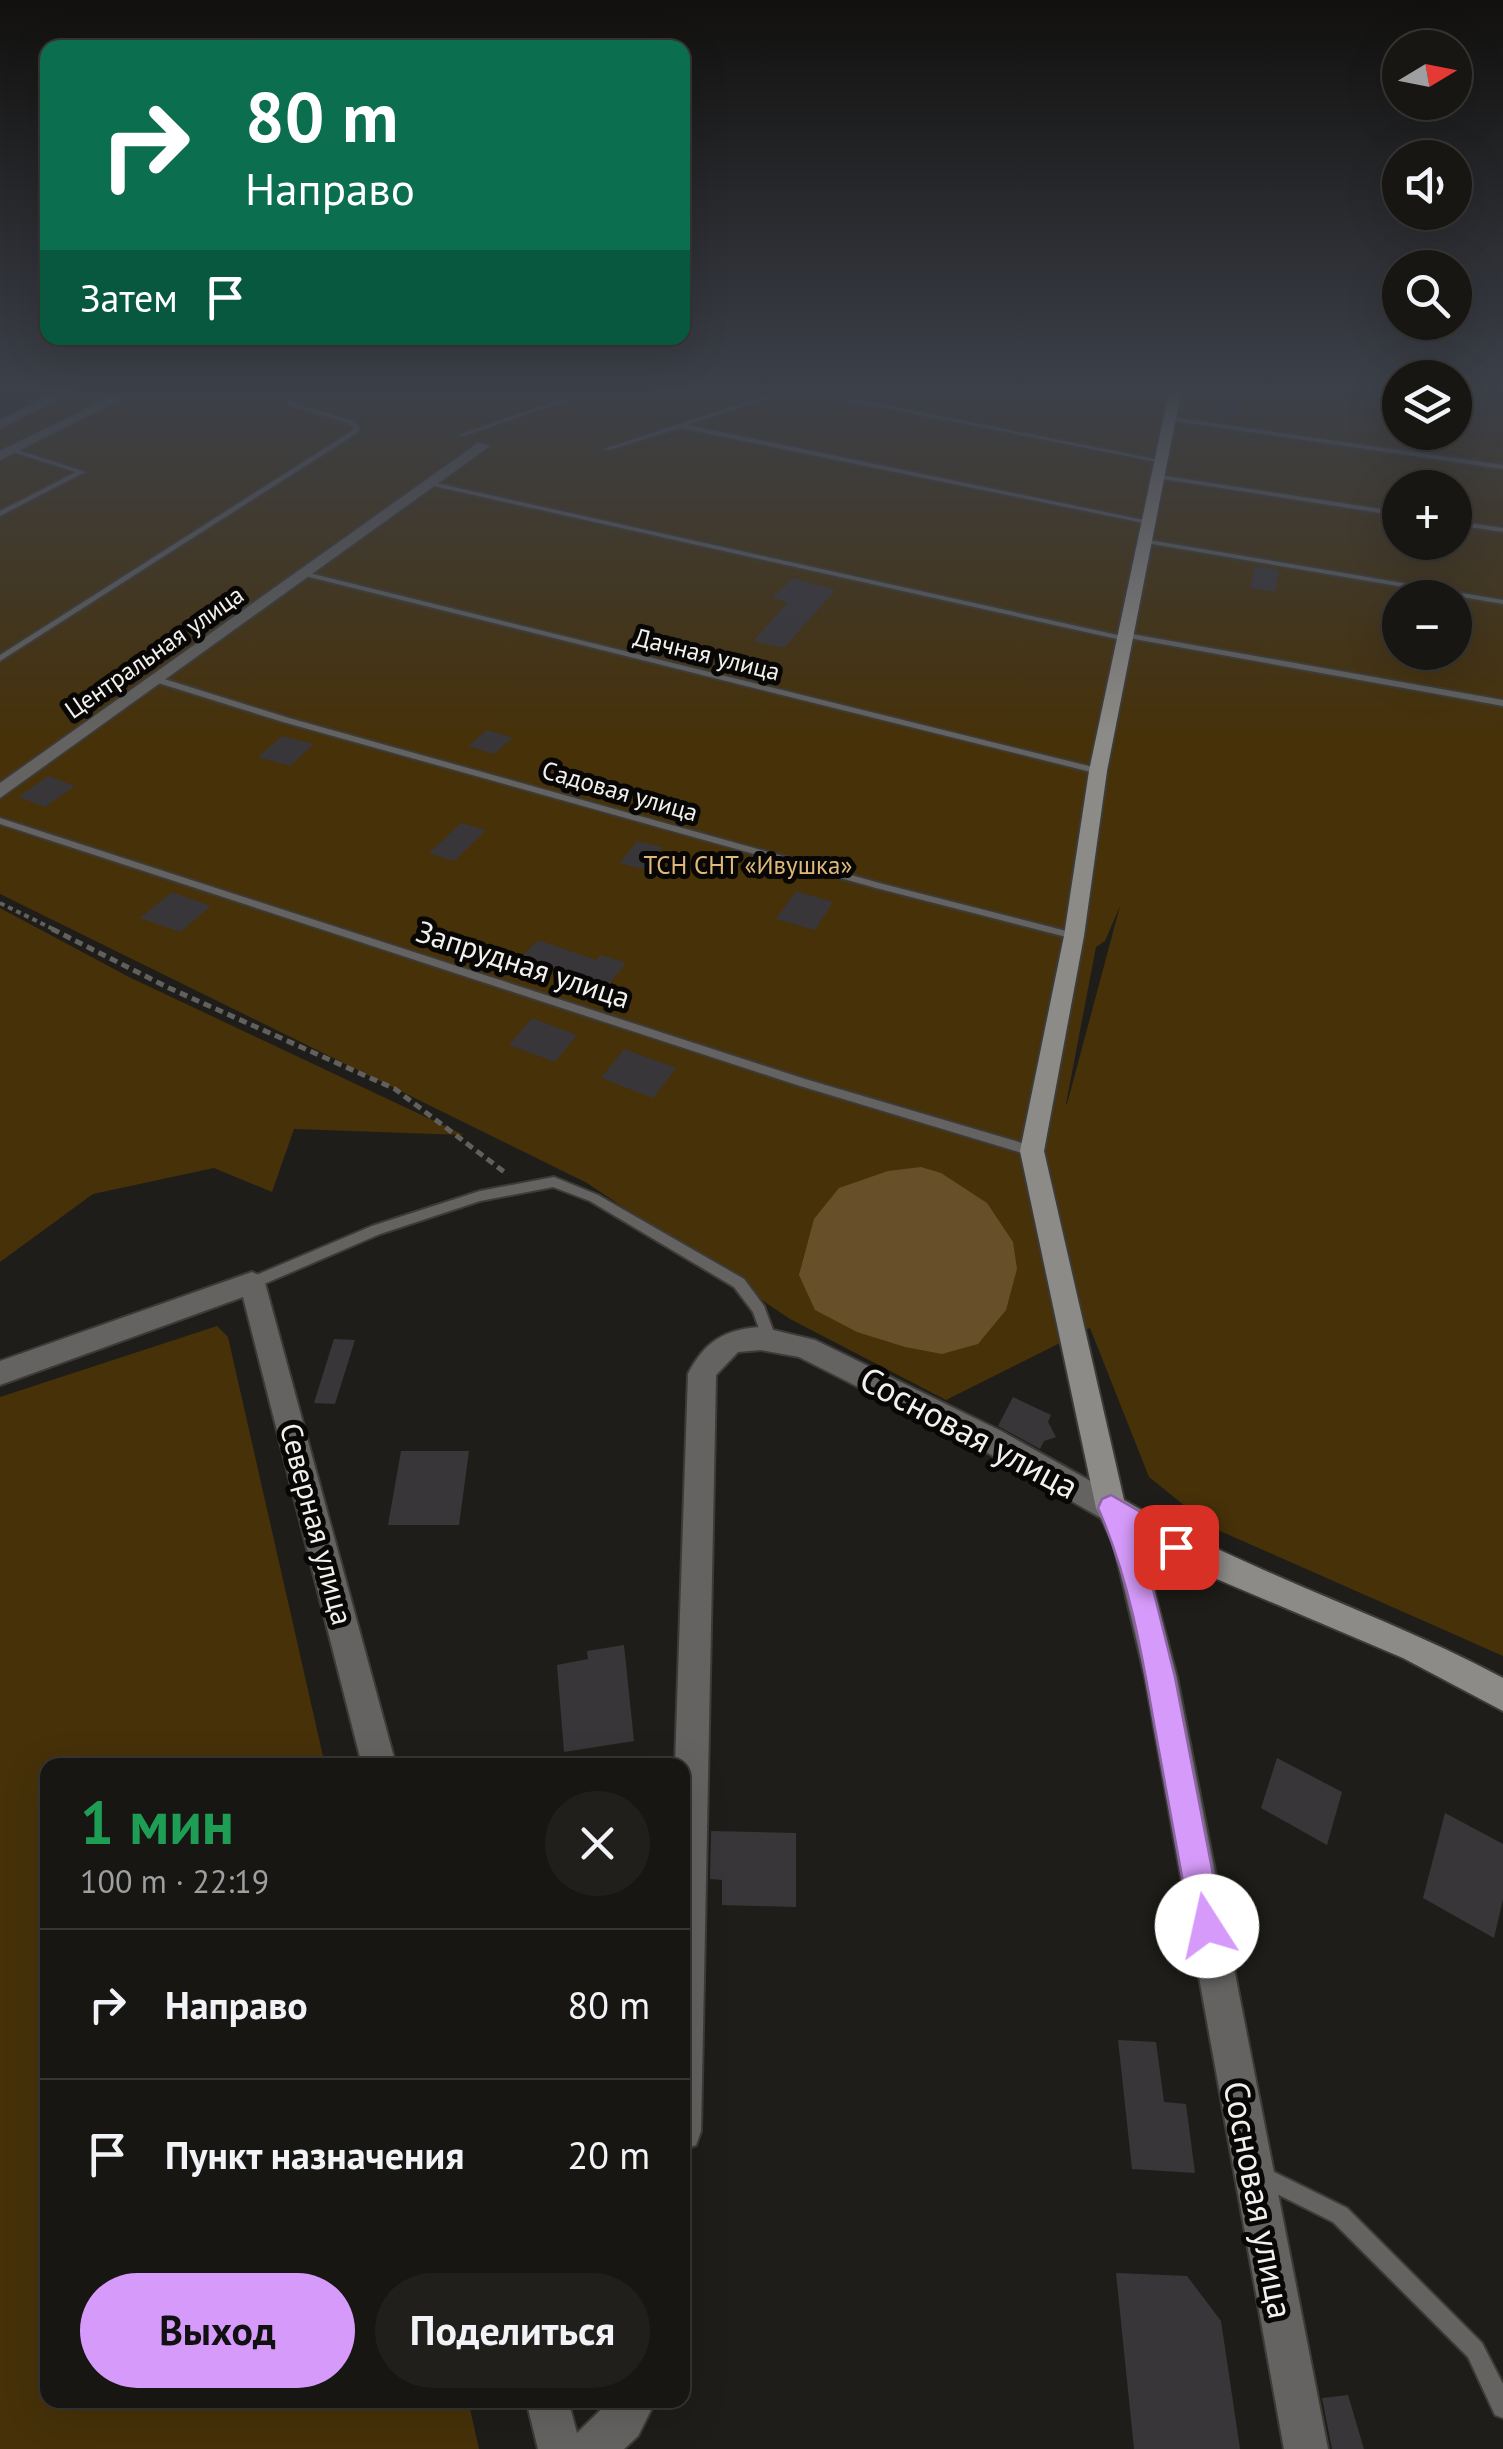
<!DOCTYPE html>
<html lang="ru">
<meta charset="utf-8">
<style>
:root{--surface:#171613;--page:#201f1c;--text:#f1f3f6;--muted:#9e9fa0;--line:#363533;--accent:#d69bfa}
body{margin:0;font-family:"PT Sans",sans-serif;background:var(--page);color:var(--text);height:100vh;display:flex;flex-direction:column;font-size:38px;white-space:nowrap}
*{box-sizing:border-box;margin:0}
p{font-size:32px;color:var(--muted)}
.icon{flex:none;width:55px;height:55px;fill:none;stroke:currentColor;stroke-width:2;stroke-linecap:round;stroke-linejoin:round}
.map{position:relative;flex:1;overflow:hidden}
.details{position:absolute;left:40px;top:1758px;width:650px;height:650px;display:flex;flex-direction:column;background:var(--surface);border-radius:20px;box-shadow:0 10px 40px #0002,0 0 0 2px var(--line)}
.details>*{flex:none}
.hud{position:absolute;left:40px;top:40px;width:650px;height:305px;border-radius:20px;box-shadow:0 10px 40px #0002,0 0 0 2px var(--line);background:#0b6e4f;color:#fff;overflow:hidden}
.needle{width:65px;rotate:80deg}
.fabs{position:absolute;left:1382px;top:30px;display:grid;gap:20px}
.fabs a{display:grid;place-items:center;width:90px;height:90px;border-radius:50%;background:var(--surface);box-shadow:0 10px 40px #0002,0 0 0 2px var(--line);font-size:50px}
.pin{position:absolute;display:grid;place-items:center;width:85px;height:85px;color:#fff;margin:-42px;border-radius:20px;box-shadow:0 5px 15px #0006}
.me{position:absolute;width:110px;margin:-55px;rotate:350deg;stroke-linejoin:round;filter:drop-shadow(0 0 8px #0008)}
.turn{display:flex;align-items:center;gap:35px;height:210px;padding:0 40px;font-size:45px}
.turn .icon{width:130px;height:130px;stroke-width:2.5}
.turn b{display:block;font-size:70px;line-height:85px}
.then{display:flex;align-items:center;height:95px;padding:0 40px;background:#0003;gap:20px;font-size:38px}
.round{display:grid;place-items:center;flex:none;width:105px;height:105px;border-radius:52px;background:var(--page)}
.overview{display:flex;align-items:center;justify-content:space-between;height:170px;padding:0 40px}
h1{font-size:60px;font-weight:800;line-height:75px;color:#1e9e55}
.cta{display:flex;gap:20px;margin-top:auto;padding:20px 40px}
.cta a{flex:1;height:115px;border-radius:60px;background:var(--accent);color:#111;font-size:40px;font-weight:800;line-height:115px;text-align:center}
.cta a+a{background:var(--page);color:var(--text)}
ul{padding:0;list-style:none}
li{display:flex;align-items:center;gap:30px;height:150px;padding:0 40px;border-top:2px solid var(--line)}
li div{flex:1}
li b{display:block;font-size:38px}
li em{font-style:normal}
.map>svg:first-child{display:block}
.green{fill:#463109;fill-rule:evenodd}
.water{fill:#675029}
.building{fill:#39363a}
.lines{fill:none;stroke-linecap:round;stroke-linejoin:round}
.lane-casing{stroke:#3d3b37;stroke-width:4}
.street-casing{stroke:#3d3b37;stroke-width:4}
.secondary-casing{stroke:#3d3b37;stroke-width:4}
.path-far1{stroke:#62605c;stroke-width:4;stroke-dasharray:5 4;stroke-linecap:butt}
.path{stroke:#62605c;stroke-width:5;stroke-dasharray:8 5;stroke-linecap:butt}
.lane{fill:#646361;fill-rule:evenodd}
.street{fill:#646361;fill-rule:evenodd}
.secondary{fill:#8d8b87;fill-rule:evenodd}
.route{fill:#d69bfa;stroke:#8b65a2;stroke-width:2.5}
.labels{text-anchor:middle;stroke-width:10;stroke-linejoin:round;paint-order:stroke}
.far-street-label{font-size:25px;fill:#f2f0ed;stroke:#080706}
.far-park-label{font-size:25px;fill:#e0b979;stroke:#080706}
.street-label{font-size:30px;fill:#f2f0ed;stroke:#080706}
.near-street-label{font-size:35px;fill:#f2f0ed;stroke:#080706}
</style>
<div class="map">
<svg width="1503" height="2449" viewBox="0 0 1503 2449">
<rect width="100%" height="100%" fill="#1f1d19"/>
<!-- green -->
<g class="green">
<path d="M77,392H1400V432H1455V392H1503V1656L1211,1527L1149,1477L1090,1328L946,1400L790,1319L587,1183L0,894V429ZM1400,488H1455V542H1400ZM1400,598H1455V652H1400ZM1120,906L1067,1104H1066L1096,947L1105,941Z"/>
<polygon points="0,908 129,977 464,1135 294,1129 272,1192 214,1168 93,1194 0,1262"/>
<polygon points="217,1326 228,1337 325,1765 48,1765 48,2400 468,2400 479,2449 0,2449 0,1397"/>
</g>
<!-- water -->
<polygon class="water" points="921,1167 941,1173 987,1203 1013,1242 1017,1269 1006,1310 978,1344 942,1354 905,1347 857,1332 815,1310 799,1275 814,1219 839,1188 888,1171"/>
<!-- building -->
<g class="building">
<polygon points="1214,392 1242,392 1237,416 1211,413"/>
<polygon points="1255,566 1279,570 1275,592 1250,588"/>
<polygon points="793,578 835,590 784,648 753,641 788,602 772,598"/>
<polygon points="487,730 513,738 494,754 468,746"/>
<polygon points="282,736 314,744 290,766 258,757"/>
<polygon points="48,776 75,786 45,807 18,797"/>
<polygon points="461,823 486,830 454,861 429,853"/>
<polygon points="637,841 663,847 646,870 620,863"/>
<polygon points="796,891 833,902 815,930 776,919"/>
<polygon points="172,892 211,906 180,932 140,918"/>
<polygon points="538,940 596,960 601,955 626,963 606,988 519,960"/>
<polygon points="532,1018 577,1035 555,1062 509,1045"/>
<polygon points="624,1049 676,1068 653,1098 601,1078"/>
<polygon points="334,1339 355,1340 335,1404 314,1403"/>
<polygon points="1013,1397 1051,1415 1048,1422 1056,1437 1044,1441 1040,1449 998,1426"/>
<polygon points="401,1451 469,1451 459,1525 388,1525"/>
<polygon points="624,1645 634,1741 564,1752 557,1665 588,1659 587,1651"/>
<polygon points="1277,1758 1342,1792 1327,1845 1261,1808"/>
<polygon points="1445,1813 1503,1844 1503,1899 1494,1938 1423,1898"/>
<polygon points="711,1831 796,1833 796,1907 722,1905 722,1880 710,1879"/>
<polygon points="1118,2040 1156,2042 1164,2102 1186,2104 1195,2173 1132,2169"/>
<polygon points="1116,2273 1187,2276 1221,2321 1240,2449 1134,2449"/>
<polygon points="1348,2395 1364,2449 1332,2449 1322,2398"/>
</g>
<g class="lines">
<!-- lane casing -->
<g class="lane-casing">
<g id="lane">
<polygon points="300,392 308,392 295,398 293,403 352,421 360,428 357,433 0,661 0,655 352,431 354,428 348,423 287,405 290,396"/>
<polygon points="329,392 341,392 322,397 319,395"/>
<polygon points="582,392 591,392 464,436 459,435"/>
<polygon points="777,392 786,392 687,425 1153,522 1149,524 680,428 609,450 604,449"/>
<polygon points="805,392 817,392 1165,461 1162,463"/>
<polygon points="1149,392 1162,392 1177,396 1174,398"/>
<polygon points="1170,417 1503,465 1503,469 1168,420"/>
<polygon points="10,449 14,449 85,472 0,516 0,511 76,472 10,451"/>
<polygon points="1159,475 1400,512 1400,516 1157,478 1156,477"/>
<polygon points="431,482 1122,636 1126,633 1503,700 1503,706 1129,638 1126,641 429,485 429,483"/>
<polygon points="1455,521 1503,528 1503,532 1455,525"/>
<polygon points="1143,539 1503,600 1503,604 1146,543 1142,541"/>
<polygon points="305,572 1101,769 1103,771 1095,773 305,576"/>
<polygon points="158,677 289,718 883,884 1078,934 1079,936 1074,939 876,888 283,722 155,682 154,680"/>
<polygon points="0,818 805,1079 1032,1146 1038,1151 1032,1156 797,1085 0,824"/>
<polygon points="554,1177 598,1195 744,1279 764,1306 776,1338 774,1342 769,1344 764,1342 753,1312 734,1287 590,1201 553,1187 480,1201 380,1234 257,1287 247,1287 246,1283 247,1279 372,1226 480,1191"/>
<polygon points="1264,2167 1347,2208 1482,2343 1503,2384 1503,2418 1495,2415 1468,2357 1333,2222 1257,2184 1254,2177 1257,2170"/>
</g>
</g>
<!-- street casing -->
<g class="street-casing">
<g id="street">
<polygon points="57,392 73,392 0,429 0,420"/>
<polygon points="120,392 136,392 0,460 0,451"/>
<polygon points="478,443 490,446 0,798 0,783"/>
<polygon points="252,1272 261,1276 265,1283 396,1765 362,1765 243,1297 0,1385 0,1361"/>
<path d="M761,1327L815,1340L1001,1431L1121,1498L1138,1530L1177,1677L1328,2449H1284L1145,1677L1113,1542L1101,1518L981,1449L799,1357L761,1350L738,1352L716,1375L701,2131L696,2145L682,2150V1765H675L688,1374C704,1342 725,1329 761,1327Z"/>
<polygon points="526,2400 568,2400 577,2433 611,2400 656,2400 638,2436 624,2449 538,2449"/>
</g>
</g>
<!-- secondary casing -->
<g class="secondary-casing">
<path id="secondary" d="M1169,392H1181L1107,771L1084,936L1044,1151L1124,1500C1244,1571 1379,1612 1503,1678V1711L1403,1658L1165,1557L1101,1518L1096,1508L1020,1151L1064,936L1089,771Z"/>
</g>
<!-- path-far1 -->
<polyline class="path-far1" points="0,903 57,931"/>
<!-- path -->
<polyline class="path" points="52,929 169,988 395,1089 507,1174"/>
<!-- lane -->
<use href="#lane" class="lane"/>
<!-- street -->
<use href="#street" class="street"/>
<!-- secondary -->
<use href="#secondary" class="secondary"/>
</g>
<!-- sky -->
<linearGradient id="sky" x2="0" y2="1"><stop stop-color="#11100e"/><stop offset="0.53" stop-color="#3c4049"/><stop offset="1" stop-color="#3c4049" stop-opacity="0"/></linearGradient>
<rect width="1503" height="735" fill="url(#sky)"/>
<!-- route -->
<path class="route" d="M1111,1495L1186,1538L1190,1547L1186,1556L1176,1560L1141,1541L1175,1677L1223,1926L1218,1937L1207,1942L1195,1937L1191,1926C1179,1860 1167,1795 1155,1729C1142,1654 1129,1578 1098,1508L1102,1499Z"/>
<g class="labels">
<!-- far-street labels -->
<g class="far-street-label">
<text transform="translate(154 652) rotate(-35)" y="9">Центральная улица</text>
<text transform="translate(707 654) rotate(14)" y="9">Дачная улица</text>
<text transform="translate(620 791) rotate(16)" y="9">Садовая улица</text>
</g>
<!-- far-park labels -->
<g class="far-park-label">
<text x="748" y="874">ТСН СНТ «Ивушка»</text>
</g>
<!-- street labels -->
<g class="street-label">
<text transform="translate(523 965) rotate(18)" y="10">Запрудная улица</text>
<text transform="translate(316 1524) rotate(75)" y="10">Северная улица</text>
</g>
<!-- near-street labels -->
<g class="near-street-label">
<text transform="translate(969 1433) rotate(28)" y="12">Сосновая улица</text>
<text transform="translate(1258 2200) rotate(79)" y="12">Сосновая улица</text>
</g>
</g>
</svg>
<div class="fabs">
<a><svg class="needle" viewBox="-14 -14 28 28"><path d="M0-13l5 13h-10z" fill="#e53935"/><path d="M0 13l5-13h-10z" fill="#9e9fa0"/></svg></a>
<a><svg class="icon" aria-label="sound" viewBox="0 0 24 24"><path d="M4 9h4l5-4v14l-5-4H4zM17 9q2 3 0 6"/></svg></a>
<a><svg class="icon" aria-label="search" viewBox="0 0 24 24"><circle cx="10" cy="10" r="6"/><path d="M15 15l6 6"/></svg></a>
<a><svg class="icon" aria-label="layers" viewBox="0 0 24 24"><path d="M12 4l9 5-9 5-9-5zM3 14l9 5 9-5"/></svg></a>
<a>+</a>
<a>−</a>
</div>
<div class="pin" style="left:1176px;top:1547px;background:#d93025"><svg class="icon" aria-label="arrive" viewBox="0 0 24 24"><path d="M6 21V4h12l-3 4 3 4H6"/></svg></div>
<svg class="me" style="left:1207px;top:1926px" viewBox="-20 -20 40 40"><circle r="19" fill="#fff"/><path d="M0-13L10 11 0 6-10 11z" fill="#d69bfa"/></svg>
<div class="hud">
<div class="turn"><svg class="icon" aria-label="right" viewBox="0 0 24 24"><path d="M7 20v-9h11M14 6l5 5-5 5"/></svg><div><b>80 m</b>Направо</div></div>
<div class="then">Затем<svg class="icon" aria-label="arrive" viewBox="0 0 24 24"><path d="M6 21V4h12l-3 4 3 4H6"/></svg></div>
</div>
<section class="details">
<div class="overview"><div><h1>1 мин</h1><p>100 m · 22:19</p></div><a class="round"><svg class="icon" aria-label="close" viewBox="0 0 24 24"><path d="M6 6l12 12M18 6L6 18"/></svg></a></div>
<ul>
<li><svg class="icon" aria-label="right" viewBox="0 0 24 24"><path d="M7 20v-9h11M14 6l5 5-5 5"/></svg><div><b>Направо</b></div><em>80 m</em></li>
<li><svg class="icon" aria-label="arrive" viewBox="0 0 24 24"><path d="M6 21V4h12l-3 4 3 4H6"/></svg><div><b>Пункт назначения</b></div><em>20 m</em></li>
</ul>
<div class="cta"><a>Выход</a><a>Поделиться</a></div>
</section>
</div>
